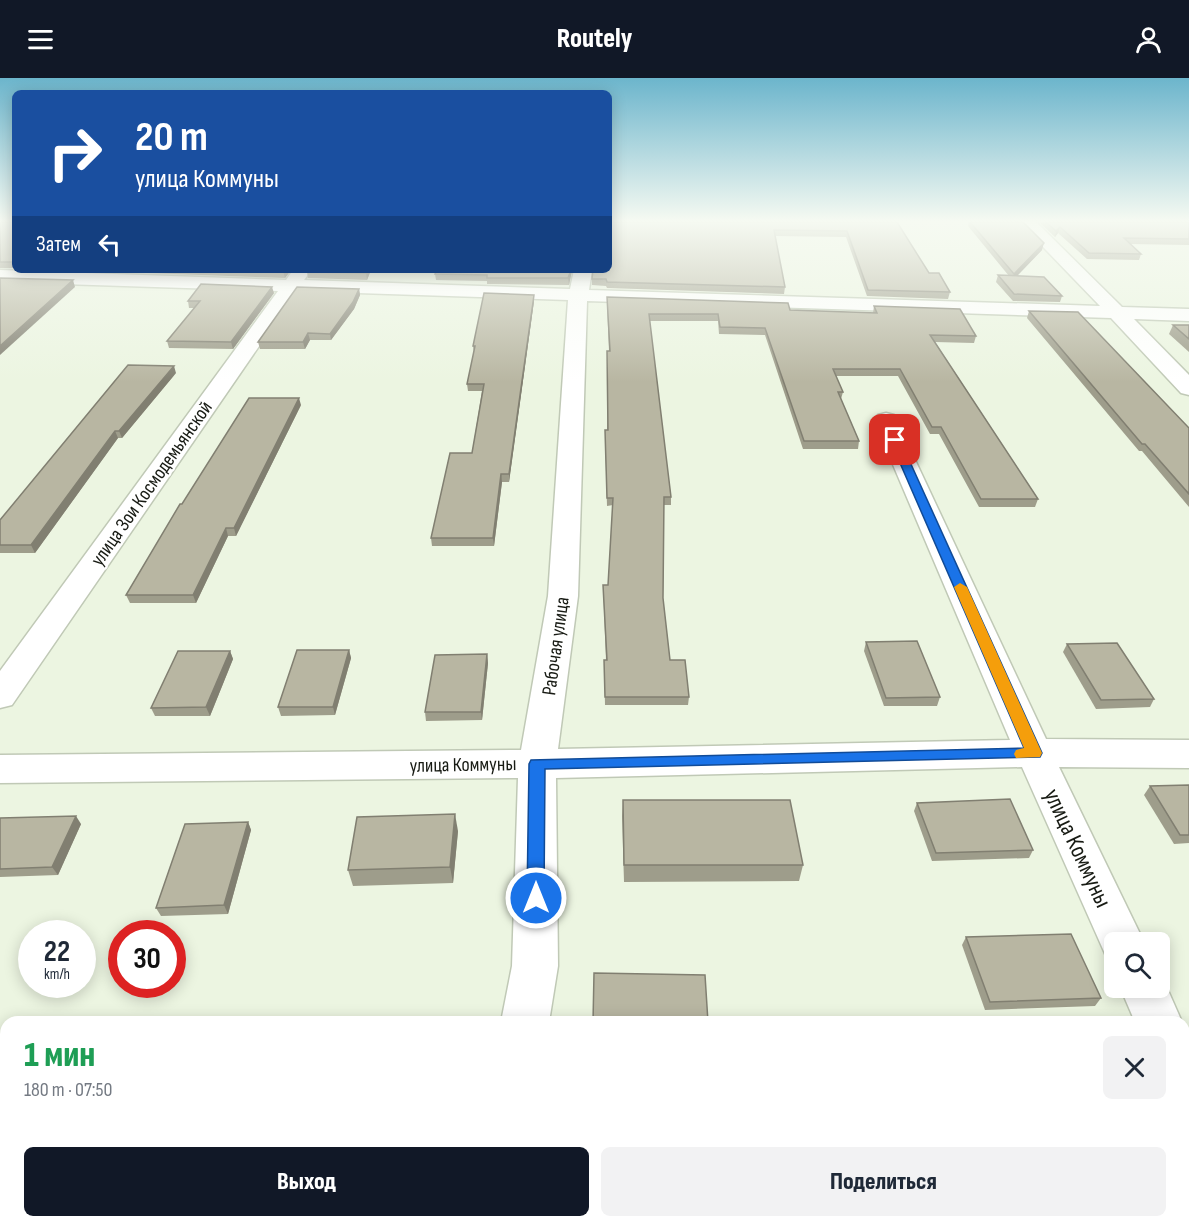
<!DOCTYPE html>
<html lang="ru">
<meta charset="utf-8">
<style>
:root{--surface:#fff;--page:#f2f2f3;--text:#1f2937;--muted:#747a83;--accent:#111827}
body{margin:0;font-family:"Sofia Sans Condensed",sans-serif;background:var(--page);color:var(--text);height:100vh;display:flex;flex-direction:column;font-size:22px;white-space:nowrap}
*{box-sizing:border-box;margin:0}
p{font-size:20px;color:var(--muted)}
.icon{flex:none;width:33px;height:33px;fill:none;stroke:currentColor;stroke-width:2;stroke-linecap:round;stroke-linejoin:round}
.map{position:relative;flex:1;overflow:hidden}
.side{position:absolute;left:0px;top:938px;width:1190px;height:212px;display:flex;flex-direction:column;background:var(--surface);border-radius:18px 18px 0 0;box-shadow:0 3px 15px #0003}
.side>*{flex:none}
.banner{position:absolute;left:12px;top:12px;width:600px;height:183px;border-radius:9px;box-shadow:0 3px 15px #0003;background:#1a4fa0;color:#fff;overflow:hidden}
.tools{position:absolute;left:1104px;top:854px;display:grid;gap:12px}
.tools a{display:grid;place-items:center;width:66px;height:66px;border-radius:9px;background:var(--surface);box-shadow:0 3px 15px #0003;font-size:30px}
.speed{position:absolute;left:18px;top:842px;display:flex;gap:12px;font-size:30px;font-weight:700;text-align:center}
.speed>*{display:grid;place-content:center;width:78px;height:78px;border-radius:50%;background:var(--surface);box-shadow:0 3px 15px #0003;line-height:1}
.speed small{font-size:15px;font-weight:400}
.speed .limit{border:9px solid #d22;background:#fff;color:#111}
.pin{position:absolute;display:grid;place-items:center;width:51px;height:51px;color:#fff;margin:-26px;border-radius:12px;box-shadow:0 3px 9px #0006}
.me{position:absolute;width:66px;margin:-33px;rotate:0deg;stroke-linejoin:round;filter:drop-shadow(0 0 4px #0008)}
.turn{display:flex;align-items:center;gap:21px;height:126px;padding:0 24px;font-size:27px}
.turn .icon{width:78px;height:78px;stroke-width:2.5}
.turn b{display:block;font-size:42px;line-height:51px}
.then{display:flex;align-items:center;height:57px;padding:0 24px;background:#0003;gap:12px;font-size:22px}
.round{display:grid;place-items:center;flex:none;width:63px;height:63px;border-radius:9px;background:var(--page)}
.overview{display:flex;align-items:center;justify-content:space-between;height:102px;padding:0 24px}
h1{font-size:36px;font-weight:800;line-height:45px;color:#1e9e55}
.primary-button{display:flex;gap:12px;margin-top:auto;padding:12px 24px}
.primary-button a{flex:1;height:69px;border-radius:9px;background:var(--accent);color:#fff;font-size:24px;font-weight:800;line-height:69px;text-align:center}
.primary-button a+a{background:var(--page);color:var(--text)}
header{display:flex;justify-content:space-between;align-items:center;height:78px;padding:0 24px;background:var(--accent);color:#fff;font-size:27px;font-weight:800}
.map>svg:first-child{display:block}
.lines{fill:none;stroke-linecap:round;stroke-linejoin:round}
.street-casing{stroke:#c0c9b6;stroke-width:3}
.street{fill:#fff;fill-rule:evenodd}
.wall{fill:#9e9d8b}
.shaded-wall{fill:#817f71}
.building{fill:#b8b6a2;stroke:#817f71;stroke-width:1.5}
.route{fill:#1a73e8;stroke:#114b97;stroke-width:1.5}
.slow{fill:#f59e0b}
.labels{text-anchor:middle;stroke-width:4.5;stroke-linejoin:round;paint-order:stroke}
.street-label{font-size:20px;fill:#181b14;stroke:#fff}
.near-street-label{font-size:24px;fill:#181b14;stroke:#fff}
</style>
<header><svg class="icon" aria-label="menu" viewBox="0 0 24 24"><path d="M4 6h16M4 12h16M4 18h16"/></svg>Routely<svg class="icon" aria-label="person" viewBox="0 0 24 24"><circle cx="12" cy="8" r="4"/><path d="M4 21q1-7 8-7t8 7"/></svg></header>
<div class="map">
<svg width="1189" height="1148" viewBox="0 0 1189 1148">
<rect width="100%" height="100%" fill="#ecf5e1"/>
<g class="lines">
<!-- street casing -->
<g class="street-casing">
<g id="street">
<polygon points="1019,144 1036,144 1122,229 1189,231 1189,243 1134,241 1189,297 1189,317 1181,315 1111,240 587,223 578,518 558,671 1010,662 874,342 878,337 886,335 894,337 1046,661 1189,662 1189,690 1059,689 1144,864 1114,864 1114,881 1106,878 1022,689 556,700 558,888 549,944 501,944 512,888 518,700 0,705 0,677 521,672 548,518 568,222 297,213 12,627 0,630 0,593 278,213 0,204 0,192 286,202 293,192 309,192 310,194 304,202 570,211 574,192 592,192 589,212 1100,228"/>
<polygon points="1160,894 1182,944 1135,944 1120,909 1160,909"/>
<polygon points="1184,972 1189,974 1189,1034 1184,1032"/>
<polygon points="463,1143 519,1143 518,1148 462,1148"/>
</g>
</g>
<!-- street -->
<use href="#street" class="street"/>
</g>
<!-- wall -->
<g class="wall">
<rect x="0" y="144" width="15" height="46"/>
<polygon points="609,144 897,144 929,195 950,214 948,221 867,218 846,159 775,158 785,209 784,216 607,210 606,208 592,207 592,201"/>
<polygon points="969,144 1023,144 1042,172 1017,198 1062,218 1060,224 1013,223 996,204 998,197 1009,198 968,148"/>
<polygon points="1039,144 1189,144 1189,167 1130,166 1141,176 1139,182 1087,181 1058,155 1055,159"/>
<polygon points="64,192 291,192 285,200"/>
<polygon points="308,192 371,192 367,202 308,200 307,194"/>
<polygon points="572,192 569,207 487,206 487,203 436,202 435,196"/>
<polygon points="359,211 360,217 354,231 331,262 310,262 305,271 260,271 258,264"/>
<polygon points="274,215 233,271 169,270 167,263 195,230 189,230 188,223"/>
<polygon points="534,223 509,404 502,404 494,468 432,468 431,460 472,375 482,313 468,313 467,306 474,275 473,268"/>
<polygon points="607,226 873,235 874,228 976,258 974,265 935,264 1038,421 1035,429 979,429 939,356 930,356 898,298 836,298 843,314 841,321 859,363 858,371 803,371 765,257 719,256 718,243 649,243 671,419 671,427 664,427 663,520 670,582 689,619 688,627 605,627 604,582 606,582 603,507 608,507 613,427 607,428 605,360 607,352 609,273"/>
<polygon points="1029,233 1189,350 1189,429 1142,373 1139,373 1027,240"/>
<polygon points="1173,247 1189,247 1189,274 1169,256"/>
<polygon points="176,295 122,360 118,360 35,475 0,475 0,442"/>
<polygon points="301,327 236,458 228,458 196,525 130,525 126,517 182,426"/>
<polygon points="866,564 940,619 937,628 884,628 864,573"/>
<polygon points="1067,566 1154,621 1150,629 1096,631 1063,574"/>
<polygon points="349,572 351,580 335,637 281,638 278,629"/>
<polygon points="230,573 233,581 210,638 155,638 151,630"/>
<polygon points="487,576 488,585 482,642 426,643 425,634"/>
<polygon points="1189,707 1189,765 1174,766 1144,717 1150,708"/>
<polygon points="623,722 803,787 799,803 624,804 622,738"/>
<polygon points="917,725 1033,772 1029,780 932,783 914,733"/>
<polygon points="0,740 81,746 58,797 0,799"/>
<polygon points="248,744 251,752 228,836 161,838 156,830"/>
<polygon points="458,753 453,805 353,808 348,792"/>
<polygon points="966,859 1101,920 1095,928 985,932 962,867"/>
<polygon points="708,1145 707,1148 599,1148"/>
</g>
<!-- shaded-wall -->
<g class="shaded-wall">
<polygon points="1060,149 1058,155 1055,159 1056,153"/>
<polygon points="1044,165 1042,172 1013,202 1014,196"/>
<polygon points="285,192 291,192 285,200 283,193"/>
<polygon points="368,192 371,192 367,202 366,195"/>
<polygon points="571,192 572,192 569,207 568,200"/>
<polygon points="73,202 75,209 0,277 0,268"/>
<polygon points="272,209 274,215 233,271 231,264"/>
<polygon points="359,211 360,217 354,231 331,262 330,256"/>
<polygon points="534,217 534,223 509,404 509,396"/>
<polygon points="308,255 310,262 305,271 303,264"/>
<polygon points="174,288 176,295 122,360 119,353"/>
<polygon points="299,320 301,327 236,458 234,450"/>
<polygon points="115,353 118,360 35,475 31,467"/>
<polygon points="501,396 502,404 494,468 493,460"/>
<polygon points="226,450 228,458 196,525 193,517"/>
<polygon points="349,572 351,580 335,637 333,629"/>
<polygon points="230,573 233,581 210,638 206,629"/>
<polygon points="487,576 488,585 482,642 481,634"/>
<polygon points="455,736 458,753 453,805 450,789"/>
<polygon points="76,738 81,746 58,797 52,789"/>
<polygon points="248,744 251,752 228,836 224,827"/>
</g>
<!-- building -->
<g class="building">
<rect x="0" y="144" width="15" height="40"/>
<polygon points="609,144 897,144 929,195 939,195 950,214 868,212 847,153 774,152 785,209 607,204 606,201 592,201 593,192 609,192"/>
<polygon points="970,144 1023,144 1044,165 1014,196"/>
<polygon points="1046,144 1189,144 1189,161 1124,160 1141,176 1089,175 1060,149 1056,153"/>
<polygon points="244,192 285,192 283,193"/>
<polygon points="308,192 368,192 366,195 307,194"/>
<polygon points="437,192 571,192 568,200 487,200 487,197 435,196"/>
<polygon points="998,197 1044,199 1062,218 1014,216"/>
<polygon points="0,200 73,202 0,268"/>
<polygon points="201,206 272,209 231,264 167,263 200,223 188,223"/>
<polygon points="297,209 359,211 353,224 330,256 308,255 303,264 258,264"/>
<polygon points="484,215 534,217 509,396 501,396 493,460 431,460 450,375 472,375 484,306 467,306 475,268 473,268"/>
<polygon points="607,219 788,225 790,232 877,235 874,228 960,231 976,258 930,257 1038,421 981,421 941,349 932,349 900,291 833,291 843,314 838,314 859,363 804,363 765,250 720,249 718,236 649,236 671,419 664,419 663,520 670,582 685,582 689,619 605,619 604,582 607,582 603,507 608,507 613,420 607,420 605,352 608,352 607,273 610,273"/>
<polygon points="1029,233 1078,234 1189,350 1189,416 1145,366 1142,366"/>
<polygon points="1173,247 1189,247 1189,261"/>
<polygon points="128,287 174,288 119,353 115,353 31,467 0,467 0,442"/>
<polygon points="249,320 299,320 234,450 226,450 193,517 126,517 180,426 182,426"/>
<polygon points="917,563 940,619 886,620 866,564"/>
<polygon points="1117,565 1154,621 1101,622 1067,566"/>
<polygon points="297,572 349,572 333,629 278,629"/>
<polygon points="178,573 230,573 206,629 151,630"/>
<polygon points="487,576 481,634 425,634 435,577"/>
<polygon points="1189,707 1189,757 1180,757 1150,708"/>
<polygon points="1010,721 1033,772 936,775 917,725"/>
<polygon points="623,722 790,722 803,787 624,787"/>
<polygon points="455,736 450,789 348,792 357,739"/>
<polygon points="76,738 52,789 0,791 0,740"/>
<polygon points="248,744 224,827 156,830 185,746"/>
<polygon points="1071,856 1101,920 990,924 966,859"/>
<polygon points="594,895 705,897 708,944 593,944"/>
<polygon points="599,1143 707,1143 708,1145 599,1148"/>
</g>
<!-- sky -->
<linearGradient id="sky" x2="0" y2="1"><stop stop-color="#6cb5cc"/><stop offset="0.47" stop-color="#f6faf2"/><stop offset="1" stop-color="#f6faf2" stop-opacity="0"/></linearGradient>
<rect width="1189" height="304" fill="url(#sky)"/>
<!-- route -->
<polygon class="route" points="895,359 900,362 1042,675 1040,679 545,691 544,820 542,826 536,828 529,826 527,820 529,686 531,682 1024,670 890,362"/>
<!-- slow -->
<polygon class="slow" points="960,505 967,509 1042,675 1040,679 1016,680 1014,676 1016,672 1024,670 954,509"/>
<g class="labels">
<!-- street labels -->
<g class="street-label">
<text transform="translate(151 405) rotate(-55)" y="7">улица Зои Космодемьянской</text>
<text transform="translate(555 568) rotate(-82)" y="7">Рабочая улица</text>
<text transform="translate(463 686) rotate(-1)" y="7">улица Коммуны</text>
</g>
<!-- near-street labels -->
<g class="near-street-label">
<text transform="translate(1078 770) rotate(65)" y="8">улица Коммуны</text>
</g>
</g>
</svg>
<div class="tools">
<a><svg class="icon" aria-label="search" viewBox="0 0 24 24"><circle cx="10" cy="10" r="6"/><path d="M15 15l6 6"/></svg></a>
</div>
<div class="speed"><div>22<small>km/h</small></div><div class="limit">30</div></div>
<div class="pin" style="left:895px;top:362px;background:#d93025"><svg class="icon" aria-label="arrive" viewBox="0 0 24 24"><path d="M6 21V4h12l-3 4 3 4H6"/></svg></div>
<svg class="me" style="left:536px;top:820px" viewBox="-20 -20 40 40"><circle r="17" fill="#1a73e8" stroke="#fff" stroke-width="3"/><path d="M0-11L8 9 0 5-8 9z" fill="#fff"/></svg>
<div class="banner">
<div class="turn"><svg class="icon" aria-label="right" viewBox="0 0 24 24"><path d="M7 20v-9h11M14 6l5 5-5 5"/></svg><div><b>20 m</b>улица Коммуны</div></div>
<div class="then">Затем<svg class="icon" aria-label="left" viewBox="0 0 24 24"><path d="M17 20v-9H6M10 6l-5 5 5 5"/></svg></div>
</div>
<section class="side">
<div class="overview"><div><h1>1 мин</h1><p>180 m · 07:50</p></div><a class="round"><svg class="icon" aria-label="close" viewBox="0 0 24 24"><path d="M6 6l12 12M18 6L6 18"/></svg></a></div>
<div class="primary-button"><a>Выход</a><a>Поделиться</a></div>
</section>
</div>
